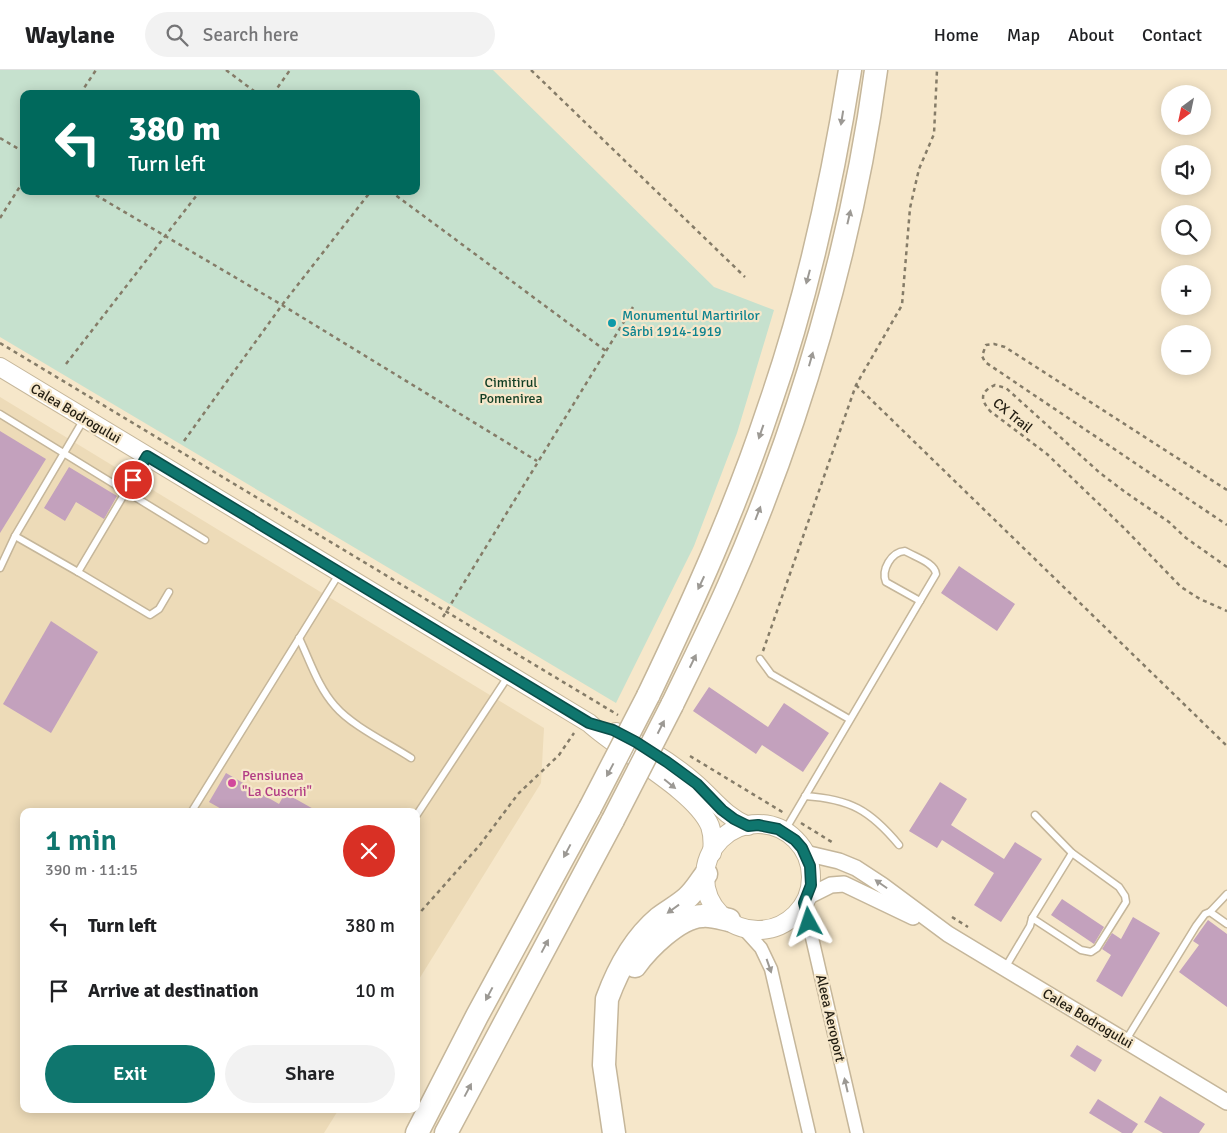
<!DOCTYPE html>
<meta charset="utf-8">
<style>
:root{--surface:#fff;--page:#f2f2f2;--text:#202124;--muted:#757577;--line:#e0e0e0;--accent:#0f766e}
body{margin:0;font-family:Signika,sans-serif;background:var(--page);color:var(--text);height:100vh;display:flex;flex-direction:column;font-size:19px;white-space:nowrap}
*{box-sizing:border-box;margin:0}
p{font-size:16px;color:var(--muted)}
.icon{flex:none;width:28px;height:28px;fill:none;stroke:currentColor;stroke-width:2;stroke-linecap:round;stroke-linejoin:round}
.map{position:relative;flex:1;overflow:hidden}
.details{position:absolute;left:20px;top:738px;width:400px;height:305px;display:flex;flex-direction:column;background:var(--surface);border-radius:10px;box-shadow:0 2px 12px #0003}
.details>*{flex:none}
.top-card{position:absolute;left:20px;top:20px;width:400px;height:105px;border-radius:10px;box-shadow:0 2px 12px #0003;background:#00695c;color:#fff;overflow:hidden}
.needle{width:32px;rotate:213deg}
.tools{position:absolute;left:1161px;top:15px;display:grid;gap:10px}
.tools a{display:grid;place-items:center;width:50px;height:50px;border-radius:50%;background:var(--surface);box-shadow:0 2px 12px #0003;font-size:25px}
.pin{position:absolute;display:grid;place-items:center;width:42px;height:42px;color:#fff;margin:-21px;border:2px solid #fff;border-radius:50%;box-shadow:0 1px 5px #0007}
.me{position:absolute;width:55px;margin:-28px;rotate:355deg;stroke-linejoin:round;filter:drop-shadow(0 0 4px #0008)}
.turn{display:flex;align-items:center;gap:18px;height:105px;padding:0 25px;font-size:22px}
.turn .icon{width:65px;height:65px;stroke-width:2.5}
.turn b{display:block;font-size:35px;line-height:42px}
.round{display:grid;place-items:center;flex:none;width:52px;height:52px;border-radius:26px;background:var(--page)}
.headline{display:flex;align-items:center;justify-content:space-between;height:85px;padding:0 25px}
h1{font-size:30px;font-weight:600;line-height:38px;color:var(--accent)}
.cta{display:flex;gap:10px;margin-top:auto;padding:10px 25px}
.cta a{flex:1;height:58px;border-radius:30px;background:var(--accent);color:#fff;font-size:20px;font-weight:600;line-height:58px;text-align:center}
.cta a+a{background:var(--page);color:var(--text)}
ul{padding:0;list-style:none}
li{display:flex;align-items:center;gap:15px;height:65px;padding:0 25px}
li div{flex:1}
li b{display:block;font-size:19px}
li em{font-style:normal}
header{display:flex;align-items:center;gap:30px;box-sizing:border-box;height:70px;padding:0 25px;background:var(--surface);border-bottom:1px solid var(--line)}
header strong{font-size:24px}
nav{display:flex;gap:28px;margin-inline-start:auto;font-size:18px}
.search{width:350px;height:45px;background:var(--page);display:flex;align-items:center;gap:12px;box-sizing:border-box;padding:0 18px;border-radius:28px;color:var(--muted);font-size:19px}
.map>svg:first-child{display:block}
.built{fill:#eddbb8}
.green{fill:#c6e1ce;fill-rule:evenodd}
.building{fill:#c3a1bd}
.lines{fill:none;stroke-linecap:round;stroke-linejoin:round}
.service-casing{stroke:#c5b69a;stroke-width:9}
.minor-casing{stroke:#c5b69a;stroke-width:15}
.tertiary-casing{stroke:#c5b69a;stroke-width:18}
.secondary-casing{stroke:#c5b69a;stroke-width:20}
.motorway-casing{stroke:#c5b69a;stroke-width:25}
.path{stroke:#857c68;stroke-width:2.5;stroke-dasharray:4 4;stroke-linecap:butt}
.service{stroke:#fff;stroke-width:6}
.minor{stroke:#fff;stroke-width:12}
.tertiary{stroke:#fff;stroke-width:15}
.secondary{stroke:#fff;stroke-width:18}
.motorway{stroke:#fff;stroke-width:22}
.motorway-bridge-casing{stroke:#c5b69a;stroke-width:25;stroke-linecap:butt}
.motorway-bridge{stroke:#fff;stroke-width:22}
.oneway{fill:#9c9994}
.route-casing{stroke:#0a4d48;stroke-width:12}
.route{stroke:#0f766e;stroke-width:9}
.culture-dot{fill:#0f9aa8;stroke:#f6e7ca;stroke-width:2}
.hotel-dot{fill:#d1479c;stroke:#f6e7ca;stroke-width:2}
.labels{text-anchor:middle;stroke-width:4.5;stroke-linejoin:round;paint-order:stroke}
.culture-label{font-size:14px;fill:#0d838f;stroke:#f6e7ca;text-anchor:start}
.park-label{font-size:14px;fill:#113e24;stroke:#f6e7ca}
.street-label{font-size:14px;fill:#221d12;stroke:#f6e7ca}
.hotel-label{font-size:14px;fill:#b23c85;stroke:#f6e7ca;text-anchor:start}
</style>
<header>
<strong>Waylane</strong>
<div class="search"><svg class="icon" aria-label="search" viewBox="0 0 24 24"><circle cx="10" cy="10" r="6"/><path d="M15 15l6 6"/></svg>Search here</div>
<nav><a>Home</a><a>Map</a><a>About</a><a>Contact</a></nav>
</header>
<div class="map">
<svg width="1227" height="1063" viewBox="0 0 1227 1063">
<rect width="100%" height="100%" fill="#f6e7ca"/>
<!-- built -->
<polygon class="built" points="0,327 544,658 541,713 416,914 416,741 24,741 24,1039 339,1039 324,1063 0,1063"/>
<!-- green -->
<path class="green" d="M0,0H493L714,217L774,240L737,363L694,476L616,633L0,267ZM24,24H416V121H24Z"/>
<!-- building -->
<g class="building">
<polygon points="0,361 46,389 0,463"/>
<polygon points="69,397 117,426 104,449 76,432 65,451 44,438"/>
<polygon points="959,496 1015,534 997,561 941,523"/>
<polygon points="51,551 98,582 51,663 3,634"/>
<polygon points="709,617 768,657 784,633 829,663 803,702 762,675 756,684 693,641"/>
<polygon points="226,703 279,734 285,723 317,741 225,741 209,732"/>
<polygon points="940,712 967,729 951,755 1004,789 1015,772 1042,789 1001,852 974,835 994,803 942,770 937,778 909,761"/>
<polygon points="1062,829 1104,857 1094,874 1051,845"/>
<polygon points="1133,847 1160,863 1122,927 1096,911 1111,885 1102,879 1112,863 1121,869"/>
<polygon points="1208,850 1227,864 1227,937 1179,902 1199,875 1193,871"/>
<polygon points="1077,975 1102,990 1095,1002 1070,986"/>
<polygon points="1160,1026 1205,1054 1199,1063 1163,1063 1144,1052"/>
<polygon points="1098,1029 1138,1054 1132,1063 1122,1063 1089,1043"/>
</g>
<g class="lines">
<!-- service casing -->
<g class="service-casing">
<g id="service">
<polyline points="0,344 205,470"/>
<polyline points="84,349 15,466 78,502 147,386"/>
<path d="M905,481C915,487 935,493 936,504L920,531L886,512C881,500 891,482 905,481Z"/>
<polyline points="0,498 15,466"/>
<polyline points="78,502 150,545 159,539 169,522"/>
<path d="M299,568C310,591 318,617 335,636C352,656 388,673 411,688"/>
<polyline points="760,589 771,604 849,649"/>
<path d="M805,726C850,729 870,740 899,775"/>
<polyline points="192,741 339,504"/>
<polyline points="416,746 509,605"/>
<polyline points="784,762 920,531"/>
<polyline points="1210,842 1227,854"/>
<polyline points="1032,848 1081,880 1091,882 1097,878 1126,832 1125,826 1119,817 1072,783 1035,745"/>
<polyline points="1005,898 1030,856 1032,848 1072,783"/>
<polyline points="1126,970 1196,856 1205,844 1210,842 1227,824"/>
</g>
</g>
<!-- minor casing -->
<g class="minor-casing">
<g id="minor">
<polyline points="804,833 857,1063"/>
<polyline points="742,857 761,878 771,899 809,1063"/>
</g>
</g>
<!-- tertiary casing -->
<g class="tertiary-casing">
<g id="tertiary">
<polyline points="805,783 839,791 856,798 882,815 948,864 1227,1032"/>
<polyline points="807,827 831,815 844,814 913,847"/>
</g>
</g>
<!-- secondary casing -->
<g class="secondary-casing">
<g id="secondary">
<path d="M0,297L589,653C620,682 695,720 710,756C713,765 713,774 712,783"/>
<path d="M616,662C644,676 671,692 694,712C713,728 724,746 748,756"/>
<circle cx="758" cy="807" r="53"/>
</g>
</g>
<!-- motorway casing -->
<g class="motorway-casing">
<g id="motorway">
<path d="M648,626C693,532 736,437 769,337C807,228 832,114 850,0"/>
<path d="M672,635C691,596 711,556 729,515C799,357 853,172 876,0"/>
<path d="M635,896C648,878 679,847 702,846C711,845 720,848 729,850"/>
<polyline points="417,1063 477,946 590,738"/>
<polyline points="446,1063 613,750"/>
<path d="M614,1063L604,995L607,929C618,899 634,869 659,848C668,841 678,836 687,828C695,821 700,812 706,804"/>
</g>
</g>
<!-- path -->
<g class="path">
<polyline points="226,0 258,24"/>
<polyline points="531,0 745,207"/>
<polyline points="80,24 96,0"/>
<polyline points="273,24 290,0"/>
<polyline points="0,68 24,82"/>
<polyline points="89,121 282,235 537,391"/>
<polyline points="390,121 606,281"/>
<polyline points="0,148 24,110"/>
<polyline points="0,273 618,645"/>
<polyline points="66,294 200,121"/>
<polyline points="856,315 1227,676"/>
<polyline points="184,371 282,235 371,121"/>
<polyline points="1227,420 1005,277 994,274 986,275 982,286 985,292 1227,455"/>
<path d="M1227,497L1186,468L1169,452L1125,422L1100,403L1006,318L995,315C980,322 980,329 990,341L1047,384L1123,457L1181,517L1200,529L1227,541"/>
<polyline points="443,547 633,237"/>
<polyline points="763,581 856,315 902,235 910,138 919,99 934,64 937,0"/>
<polyline points="690,686 784,743"/>
<polyline points="801,753 835,774"/>
<polyline points="416,847 479,776 518,724 559,685 574,663"/>
<polyline points="952,847 968,857"/>
</g>
<!-- service -->
<use href="#service" class="service"/>
<!-- minor -->
<use href="#minor" class="minor"/>
<!-- tertiary -->
<use href="#tertiary" class="tertiary"/>
<!-- secondary -->
<use href="#secondary" class="secondary"/>
<!-- motorway -->
<use href="#motorway" class="motorway"/>
<!-- motorway-bridge casing -->
<g class="motorway-bridge-casing">
<g id="motorway-bridge">
<polyline points="590,738 648,626"/>
<polyline points="613,750 672,635"/>
</g>
</g>
<!-- motorway-bridge -->
<use href="#motorway-bridge" class="motorway-bridge"/>
</g>
<!-- one-way arrows -->
<defs><path id="oneway-solid" d="M-6-.8H1V-3.2L6.5 0L1 3.2V.8H-6Z" transform="scale(1.25)"/></defs>
<g class="oneway">
<use href="#oneway-solid" transform="translate(842 48) rotate(99)"/>
<use href="#oneway-solid" transform="translate(849 147) rotate(-77)"/>
<use href="#oneway-solid" transform="translate(808 207) rotate(105)"/>
<use href="#oneway-solid" transform="translate(811 289) rotate(-74)"/>
<use href="#oneway-solid" transform="translate(761 362) rotate(109)"/>
<use href="#oneway-solid" transform="translate(758 443) rotate(-69)"/>
<use href="#oneway-solid" transform="translate(701 513) rotate(115)"/>
<use href="#oneway-solid" transform="translate(693 591) rotate(-64)"/>
<use href="#oneway-solid" transform="translate(661 657) rotate(-63)"/>
<use href="#oneway-solid" transform="translate(610 700) rotate(118)"/>
<use href="#oneway-solid" transform="translate(670 714) rotate(39)"/>
<use href="#oneway-solid" transform="translate(567 781) rotate(118)"/>
<use href="#oneway-solid" transform="translate(881 814) rotate(-145)"/>
<use href="#oneway-solid" transform="translate(673 839) rotate(144)"/>
<use href="#oneway-solid" transform="translate(545 876) rotate(-62)"/>
<use href="#oneway-solid" transform="translate(769 896) rotate(71)"/>
<use href="#oneway-solid" transform="translate(489 924) rotate(118)"/>
<use href="#oneway-solid" transform="translate(846 1015) rotate(-103)"/>
<use href="#oneway-solid" transform="translate(468 1020) rotate(-62)"/>
</g>
<g class="lines">
<!-- route casing -->
<g class="route-casing">
<polyline id="route" points="133,410 147,386 589,653 613,660 636,672 667,692 697,714 722,740 734,749 748,756 758,755 778,759 795,770 802,778 810,796 811,815 804,833 809,852"/>
</g>
<!-- route -->
<use href="#route" class="route"/>
</g>
<!-- markers -->
<circle class="culture-dot" cx="612" cy="253" r="5"/>
<circle class="hotel-dot" cx="232" cy="713" r="5"/>
<g class="labels">
<!-- culture labels -->
<g class="culture-label">
<text x="622" y="250">Monumentul Martirilor<tspan x="622" dy="16">Sârbi 1914-1919</tspan></text>
</g>
<!-- park labels -->
<g class="park-label">
<text x="511" y="317">Cimitirul<tspan x="511" dy="16">Pomenirea</tspan></text>
</g>
<!-- street labels -->
<g class="street-label">
<text transform="translate(76 343) rotate(31)" y="5">Calea Bodrogului</text>
<text transform="translate(1013 345) rotate(39)" y="5">CX Trail</text>
<text transform="translate(831 948) rotate(77)" y="5">Aleea Aeroport</text>
<text transform="translate(1088 948) rotate(31)" y="5">Calea Bodrogului</text>
</g>
<!-- hotel labels -->
<g class="hotel-label">
<text x="242" y="710">Pensiunea<tspan x="242" dy="16">"La Cuscrii"</tspan></text>
</g>
</g>
</svg>
<div class="tools">
<a><svg class="needle" viewBox="-14 -14 28 28"><path d="M0-13l5 13h-10z" fill="#e53935"/><path d="M0 13l5-13h-10z" fill="#757577"/></svg></a>
<a><svg class="icon" aria-label="sound" viewBox="0 0 24 24"><path d="M4 9h4l5-4v14l-5-4H4zM17 9q2 3 0 6"/></svg></a>
<a><svg class="icon" aria-label="search" viewBox="0 0 24 24"><circle cx="10" cy="10" r="6"/><path d="M15 15l6 6"/></svg></a>
<a>+</a>
<a>−</a>
</div>
<div class="pin" style="left:133px;top:410px;background:#d93025"><svg class="icon" aria-label="arrive" viewBox="0 0 24 24"><path d="M6 21V4h12l-3 4 3 4H6"/></svg></div>
<svg class="me" style="left:809px;top:852px" viewBox="-20 -20 40 40"><path d="M0-17L14 15 0 8-14 15z" fill="#0f766e" stroke="#fff" stroke-width="4"/></svg>
<div class="top-card">
<div class="turn"><svg class="icon" aria-label="left" viewBox="0 0 24 24"><path d="M17 20v-9H6M10 6l-5 5 5 5"/></svg><div><b>380 m</b>Turn left</div></div>
</div>
<section class="details">
<div class="headline"><div><h1>1 min</h1><p>390 m · 11:15</p></div><a class="round" style="background:#d93025;color:#fff"><svg class="icon" aria-label="close" viewBox="0 0 24 24"><path d="M6 6l12 12M18 6L6 18"/></svg></a></div>
<ul>
<li><svg class="icon" aria-label="left" viewBox="0 0 24 24"><path d="M17 20v-9H6M10 6l-5 5 5 5"/></svg><div><b>Turn left</b></div><em>380 m</em></li>
<li><svg class="icon" aria-label="arrive" viewBox="0 0 24 24"><path d="M6 21V4h12l-3 4 3 4H6"/></svg><div><b>Arrive at destination</b></div><em>10 m</em></li>
</ul>
<div class="cta"><a>Exit</a><a>Share</a></div>
</section>
</div>
